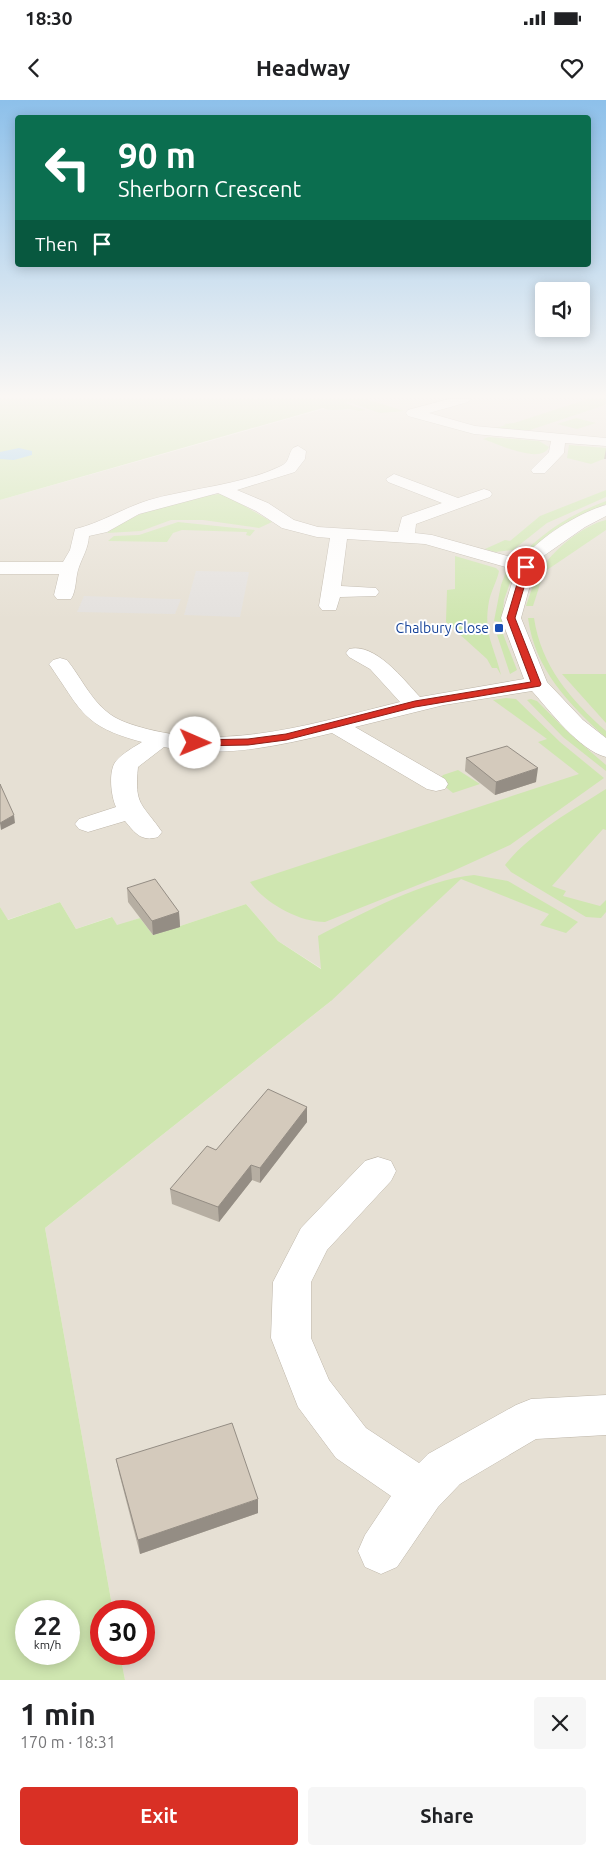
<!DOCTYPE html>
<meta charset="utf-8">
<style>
:root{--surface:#fff;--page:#f6f6f6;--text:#202124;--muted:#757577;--accent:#d93025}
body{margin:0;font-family:Ubuntu,sans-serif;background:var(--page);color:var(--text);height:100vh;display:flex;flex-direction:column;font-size:19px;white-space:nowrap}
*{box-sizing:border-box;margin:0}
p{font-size:16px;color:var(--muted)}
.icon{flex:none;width:28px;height:28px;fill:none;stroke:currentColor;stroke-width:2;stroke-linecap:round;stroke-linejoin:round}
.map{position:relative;height:1580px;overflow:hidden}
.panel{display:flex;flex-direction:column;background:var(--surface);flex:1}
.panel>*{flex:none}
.banner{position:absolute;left:15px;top:15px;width:576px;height:152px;border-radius:5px;box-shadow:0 2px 12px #0003;background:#0b6e4f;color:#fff;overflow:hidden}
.buttons{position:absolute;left:535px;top:182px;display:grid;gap:10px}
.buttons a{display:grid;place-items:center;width:55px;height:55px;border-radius:5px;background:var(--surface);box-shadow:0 2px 12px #0003;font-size:25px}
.speed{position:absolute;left:15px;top:1500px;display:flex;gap:10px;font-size:25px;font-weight:700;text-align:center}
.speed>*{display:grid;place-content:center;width:65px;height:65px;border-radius:50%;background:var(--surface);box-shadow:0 2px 12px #0003;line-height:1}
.speed small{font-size:12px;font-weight:400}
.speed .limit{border:8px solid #d22;background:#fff;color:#111}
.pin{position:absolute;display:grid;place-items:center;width:42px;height:42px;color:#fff;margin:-21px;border:2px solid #fff;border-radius:50%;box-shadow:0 1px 5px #0007}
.me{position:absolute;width:55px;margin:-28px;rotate:91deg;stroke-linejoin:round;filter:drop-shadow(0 0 4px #0008)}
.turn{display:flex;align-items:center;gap:18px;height:105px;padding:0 20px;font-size:22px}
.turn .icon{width:65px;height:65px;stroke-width:2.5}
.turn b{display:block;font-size:35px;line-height:42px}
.then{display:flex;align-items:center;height:48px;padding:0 20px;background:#0003;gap:10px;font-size:19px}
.round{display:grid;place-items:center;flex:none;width:52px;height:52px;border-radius:5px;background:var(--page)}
.head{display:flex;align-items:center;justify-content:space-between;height:85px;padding:0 20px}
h1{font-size:30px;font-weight:700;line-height:38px}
.primary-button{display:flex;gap:10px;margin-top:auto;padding:10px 20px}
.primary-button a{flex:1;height:58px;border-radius:5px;background:var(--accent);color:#fff;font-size:20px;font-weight:700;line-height:58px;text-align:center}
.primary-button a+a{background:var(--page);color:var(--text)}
.status{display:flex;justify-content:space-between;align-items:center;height:35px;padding:0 25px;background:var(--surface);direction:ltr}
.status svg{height:14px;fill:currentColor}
header{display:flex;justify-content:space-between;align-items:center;height:65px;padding:0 20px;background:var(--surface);font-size:22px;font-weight:700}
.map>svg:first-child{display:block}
.residential{fill:#e6e0d4}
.green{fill:#cfe6b0;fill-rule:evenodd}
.parking{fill:#e4e1de}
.water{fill:#a4d2ee}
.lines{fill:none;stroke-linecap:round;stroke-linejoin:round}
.minor-casing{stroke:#beb6a9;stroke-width:1}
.minor{fill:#fff;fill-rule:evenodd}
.wall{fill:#b6aea2}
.shaded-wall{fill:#948d84}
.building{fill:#d4cabc;stroke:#948d84}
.route{fill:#d93025;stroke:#8d1f18}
.transit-dot{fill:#1a4fb4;stroke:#fff;stroke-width:2}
.labels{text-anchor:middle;stroke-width:4;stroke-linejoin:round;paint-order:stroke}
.far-transit-label{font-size:14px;fill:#164399;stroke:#fff;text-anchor:end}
</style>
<div class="status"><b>18:30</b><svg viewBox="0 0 49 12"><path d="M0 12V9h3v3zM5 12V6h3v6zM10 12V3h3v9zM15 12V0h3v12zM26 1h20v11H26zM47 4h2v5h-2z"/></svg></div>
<header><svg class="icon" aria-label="back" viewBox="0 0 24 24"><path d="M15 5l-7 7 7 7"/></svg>Headway<svg class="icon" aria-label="heart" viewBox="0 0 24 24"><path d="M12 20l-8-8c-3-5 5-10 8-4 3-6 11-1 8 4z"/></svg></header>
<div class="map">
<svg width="606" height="1580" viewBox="0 0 606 1580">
<rect width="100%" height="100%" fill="#f3eee6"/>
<!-- residential -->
<polygon class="residential" points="359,299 606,299 606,1580 125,1580 120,1554 144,1554 144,1511 113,1511 45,1128 331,901 322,869 278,841 246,804 153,835 140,818 117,826 111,817 76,829 60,802 7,820 0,807 0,400"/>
<!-- green -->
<g class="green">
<path d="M0,299H366L404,311L380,313L348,302L345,303L366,310L352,312L358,311C345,306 336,313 323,308L0,400Z"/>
<polygon points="583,299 606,299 605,305 530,330 520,332 493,329 506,325 504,324 514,323 585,300"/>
<polygon points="576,318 596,323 577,329 557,324"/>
<path d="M489,337L539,341L549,347C541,365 498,344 483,339Z"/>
<polygon points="569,345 606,348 606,358 591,364 567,358"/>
<polygon points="606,390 606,397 547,423 513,450 495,452 485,449 505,440 510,441 540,416"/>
<path d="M220,394L229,397L272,422L259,428L203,420H171L141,431L107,433C138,411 182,396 220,394Z"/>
<path d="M606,401V404L553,431L526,454L518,457C549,429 567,416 606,401Z"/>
<path d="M606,420V430L544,472L533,506H526C530,495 533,483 539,473C550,452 583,425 606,420Z"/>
<polygon points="178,422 255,430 250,436 246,435 247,432 182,430 173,433 167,442 108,441 114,436 139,435"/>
<path d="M455,456L496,468L499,471C497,481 491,491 489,501C483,534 494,545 501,575L497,568H492L487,559L446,522L447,490L455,489Z"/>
<polygon points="507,469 512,477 504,500 502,522 494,521 501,485"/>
<path d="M528,518H534C541,566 571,600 606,631V638C569,604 535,570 528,518Z"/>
<polygon points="503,534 517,570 510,574 497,535"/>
<polygon points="562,574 606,574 606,623"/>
<path d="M506,598L516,599L560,642L604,678L510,745L453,771L325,822C298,822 265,803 250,782L579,674L538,642L547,639L493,600Z"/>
<polygon points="531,599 537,601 570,634 606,665 606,671 563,637 527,600"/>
<polygon points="458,670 480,684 453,693 438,681 443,675"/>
<path d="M606,689V730L603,729L552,786L566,791L563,796L600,806L606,800V812L601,818L586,817L511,772L505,765C529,734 573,710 606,689Z"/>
<path d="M474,775L508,781L578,822L566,833L540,825L549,814L461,779L331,901L45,1128L113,1511H101V1554H120L125,1580H0V807L8,820L60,802L76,829L112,817L117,825L140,818L153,835L246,804L278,841L321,869L318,836C363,813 424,780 474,775ZM26,1511H69V1554H26Z"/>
</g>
<!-- parking -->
<g class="parking">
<polygon points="196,471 249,472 240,517 184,515"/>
<polygon points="84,496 172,499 181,499 175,514 77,512"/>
</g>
<!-- water -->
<polygon class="water" points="19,348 32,351 32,355 14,360 0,359 0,352"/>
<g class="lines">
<!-- minor casing -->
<g class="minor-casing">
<g id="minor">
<polygon points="449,299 470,299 468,302 429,313 475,326 606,338 606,346 565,343 564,353 545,373 533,373 531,370 549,352 551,341 474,334 408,316 406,313 408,310"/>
<path d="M298,346L306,351L305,359L295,372L237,390L268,403L294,420L318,427L398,432L402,417L442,403L388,382L386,379L394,374L458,398L484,389L490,391L492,394L490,397L416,424L415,433L432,435L522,460C538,438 580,412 606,405V416L585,427L542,457L535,467L521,518L547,582L583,620L606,638V657C579,650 550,611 532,591L444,605L355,627L445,679L448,684L445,689L436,691L427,689L332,633C278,646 219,659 164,647L138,667C134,706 142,703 162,732L158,737C141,742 135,733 125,721L88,732L79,729L75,724L79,719L116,707C111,696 108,671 116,661C123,653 134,647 142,642C82,626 82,611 49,564L53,560L60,558L67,560C80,576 90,598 106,611C117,621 133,625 147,629C232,651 318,622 400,602L370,569L349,557L346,553L349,549C375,542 404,580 420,597L524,579L501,518L516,470L425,444L347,439L341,486L376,488L379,492L376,496L340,497L336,510H322L319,506L330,438L317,437L282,428L256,411L218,393L139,414L107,432L89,436C88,449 83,456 79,467C75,477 77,490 71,499H57L54,495L59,474H0V462H63L70,450L75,429C101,423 123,408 149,400C191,388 242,385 281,366C290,362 288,354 293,348Z"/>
<polygon points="378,1057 391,1061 396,1071 391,1081 327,1150 311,1182 311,1238 329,1280 366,1328 419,1363 428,1354 516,1305 531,1299 606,1295 606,1335 536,1339 460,1384 438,1407 397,1467 381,1474 365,1467 358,1451 365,1435 391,1396 336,1358 298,1307 271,1238 273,1182 301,1128 365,1061"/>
</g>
</g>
<!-- minor -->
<use href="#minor" class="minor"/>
</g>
<!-- wall -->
<g class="wall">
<polygon points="606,349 606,359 604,359"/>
<polygon points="466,658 536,682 495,695 465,671"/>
<polygon points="127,788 179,812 180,827 153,835 128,802"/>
<polygon points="307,1007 307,1022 260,1083 252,1080 219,1122 172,1104 170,1089 216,1050"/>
<polygon points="116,1359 258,1413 140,1454 119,1373"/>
</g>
<!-- shaded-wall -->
<g class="shaded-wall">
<polygon points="538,668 536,682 495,695 496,682"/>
<polygon points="14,715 15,723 1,730 0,723"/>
<polygon points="179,812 180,827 153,835 152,821"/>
<polygon points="307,1007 307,1022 260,1083 260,1068"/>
<polygon points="251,1065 252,1080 219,1122 218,1107"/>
<polygon points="258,1399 258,1413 140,1454 138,1440"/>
</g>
<!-- building -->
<g class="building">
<polygon points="507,646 538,668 496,682 466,658"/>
<polygon points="0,684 14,715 0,723"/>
<polygon points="155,779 179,812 152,821 127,788"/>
<polygon points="268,989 307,1007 260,1068 251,1065 218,1107 170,1089 207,1046 216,1050"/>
<polygon points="232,1323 258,1399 138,1440 116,1359"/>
</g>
<!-- sky -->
<linearGradient id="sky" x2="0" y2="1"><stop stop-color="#8dc0ea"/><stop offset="0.57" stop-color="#faf7f4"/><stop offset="1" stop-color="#faf7f4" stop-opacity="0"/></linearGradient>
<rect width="606" height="520" fill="url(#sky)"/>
<!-- route -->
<polygon class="route" points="526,465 530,467 515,518 541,584 540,586 415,607 286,640 248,645 195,646 190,643 195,640 248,639 286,634 415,601 531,582 507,518 522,467"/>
<!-- markers -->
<rect class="transit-dot" x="494" y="523" width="10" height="10" rx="2.5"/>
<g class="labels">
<!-- far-transit labels -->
<g class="far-transit-label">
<text x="489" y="533">Chalbury Close</text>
</g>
</g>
</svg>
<div class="buttons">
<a><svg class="icon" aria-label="sound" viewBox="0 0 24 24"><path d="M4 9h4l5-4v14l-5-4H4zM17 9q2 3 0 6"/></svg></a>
</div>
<div class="speed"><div>22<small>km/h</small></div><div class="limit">30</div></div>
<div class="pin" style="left:526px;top:467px;background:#d93025"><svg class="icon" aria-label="arrive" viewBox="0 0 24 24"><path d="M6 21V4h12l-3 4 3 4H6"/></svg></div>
<svg class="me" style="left:195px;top:643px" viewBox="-20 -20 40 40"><circle r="19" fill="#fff"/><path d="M0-13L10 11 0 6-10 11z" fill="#d93025"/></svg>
<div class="banner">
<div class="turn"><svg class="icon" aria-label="left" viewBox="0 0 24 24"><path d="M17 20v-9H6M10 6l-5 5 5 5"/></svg><div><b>90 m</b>Sherborn Crescent</div></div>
<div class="then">Then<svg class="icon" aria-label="arrive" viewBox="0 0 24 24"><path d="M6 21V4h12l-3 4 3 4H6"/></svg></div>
</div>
</div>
<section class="panel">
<div class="head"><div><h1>1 min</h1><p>170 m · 18:31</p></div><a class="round"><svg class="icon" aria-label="close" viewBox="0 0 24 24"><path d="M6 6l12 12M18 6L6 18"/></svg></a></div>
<div class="primary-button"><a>Exit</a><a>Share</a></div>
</section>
